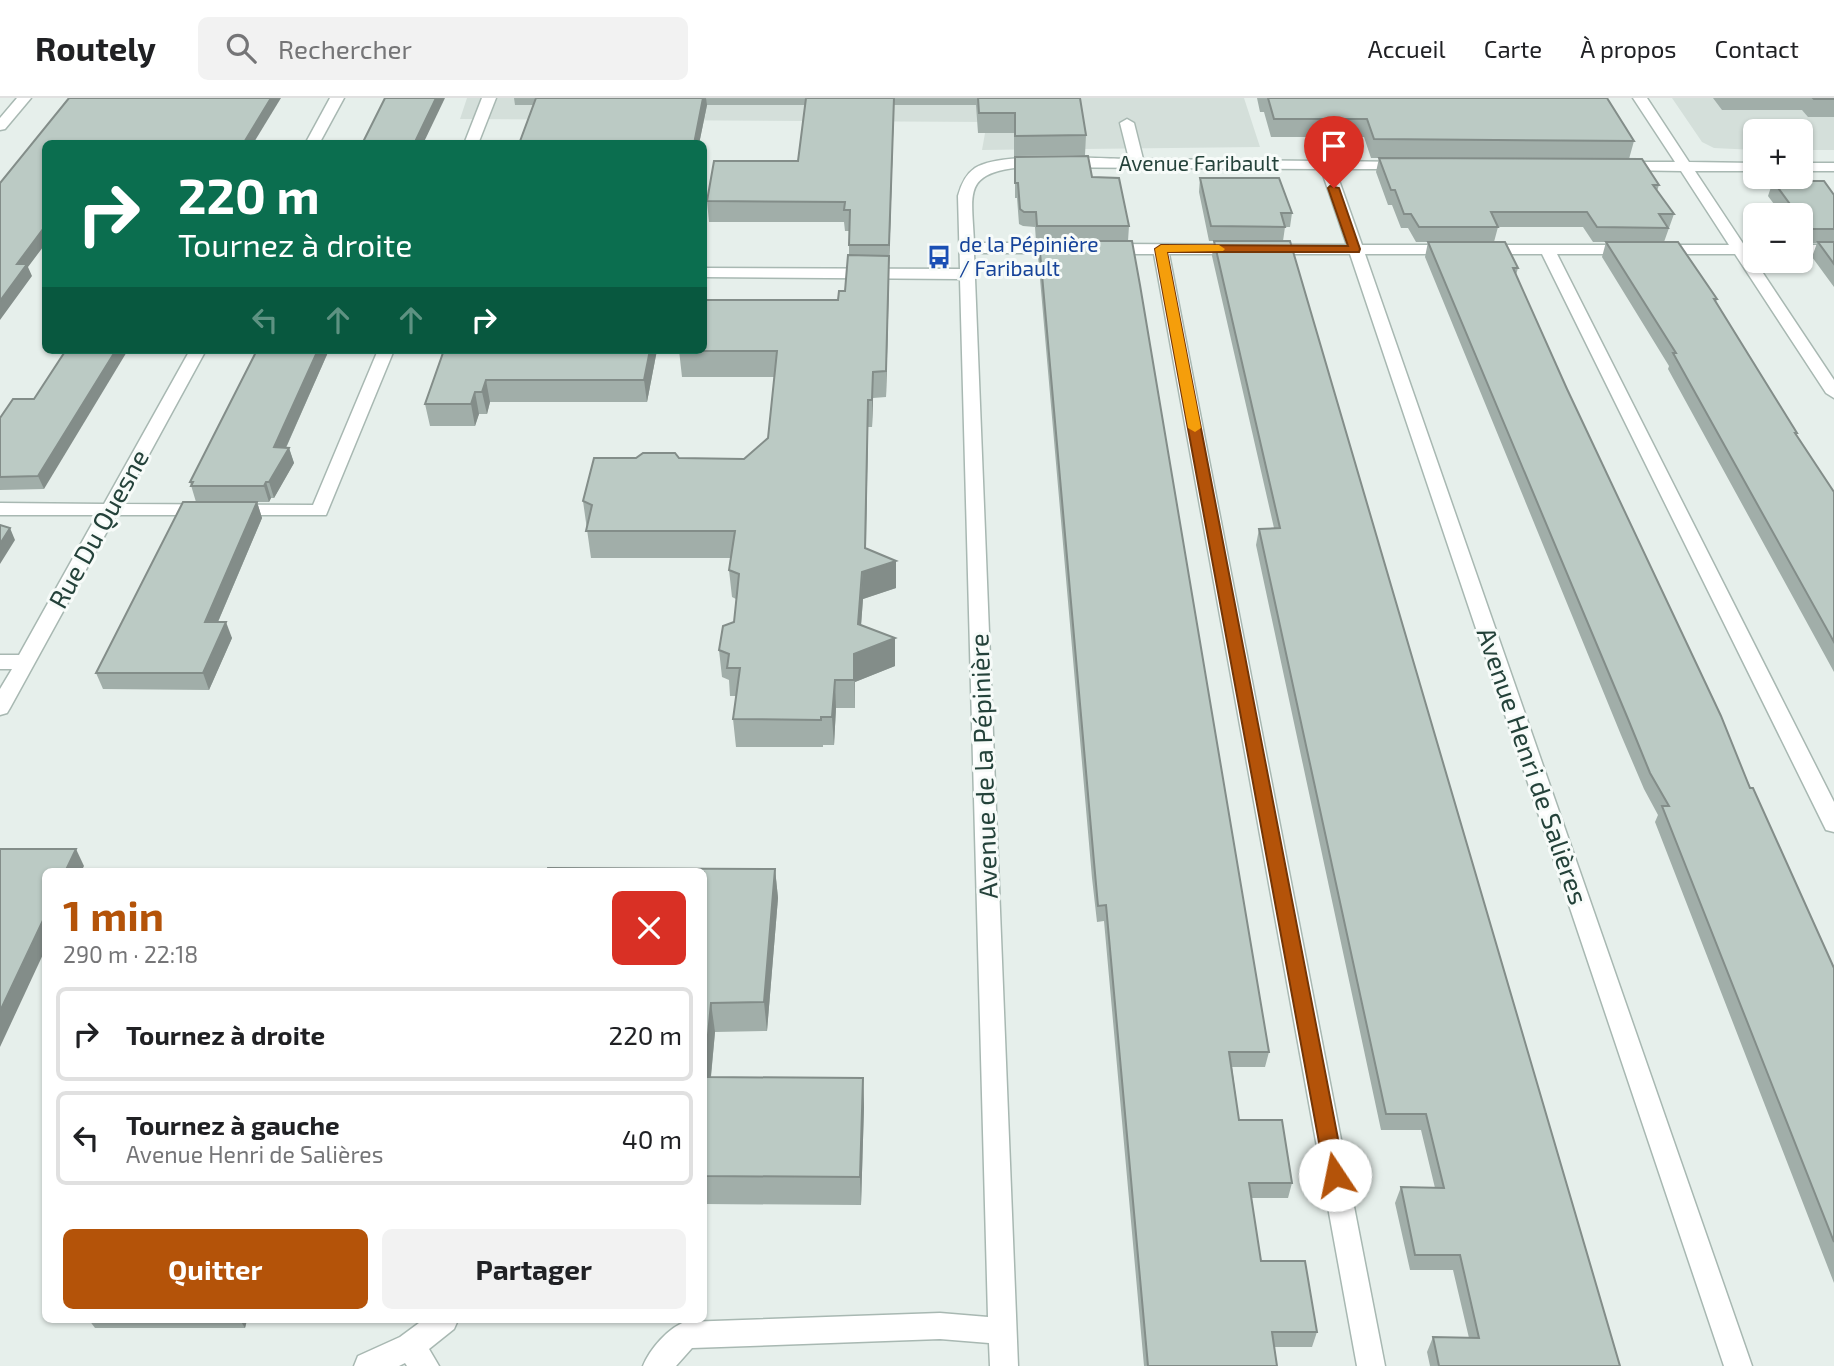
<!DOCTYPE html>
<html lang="fr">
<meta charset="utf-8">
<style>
:root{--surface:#fff;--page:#f2f2f2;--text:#202124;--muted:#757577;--line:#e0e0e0;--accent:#b45309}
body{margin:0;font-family:"Exo 2",sans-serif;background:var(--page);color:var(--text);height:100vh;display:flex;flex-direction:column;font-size:26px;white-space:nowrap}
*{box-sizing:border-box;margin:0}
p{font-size:23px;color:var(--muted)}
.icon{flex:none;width:38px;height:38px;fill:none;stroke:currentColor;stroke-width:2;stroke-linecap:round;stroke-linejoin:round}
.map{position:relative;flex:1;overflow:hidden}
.sheet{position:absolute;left:42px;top:770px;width:665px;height:455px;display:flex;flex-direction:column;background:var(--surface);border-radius:10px;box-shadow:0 2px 5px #0004}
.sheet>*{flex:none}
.top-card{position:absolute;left:42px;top:42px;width:665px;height:214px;border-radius:10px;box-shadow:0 2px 5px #0004;background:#0b6e4f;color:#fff;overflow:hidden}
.fabs{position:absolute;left:1743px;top:21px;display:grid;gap:14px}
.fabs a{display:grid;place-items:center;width:70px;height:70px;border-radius:10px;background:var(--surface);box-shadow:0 2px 5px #0004;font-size:35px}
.pin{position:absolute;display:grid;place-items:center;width:60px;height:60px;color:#fff;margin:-72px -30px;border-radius:50% 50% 50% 0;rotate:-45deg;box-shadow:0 0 7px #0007}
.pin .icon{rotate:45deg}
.me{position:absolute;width:77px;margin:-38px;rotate:349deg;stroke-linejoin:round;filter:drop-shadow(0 0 5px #0008)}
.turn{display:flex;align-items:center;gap:24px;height:147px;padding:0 21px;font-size:32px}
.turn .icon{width:91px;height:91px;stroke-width:2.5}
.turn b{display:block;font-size:49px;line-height:60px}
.lanes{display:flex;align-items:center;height:66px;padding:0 21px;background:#0003;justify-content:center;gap:35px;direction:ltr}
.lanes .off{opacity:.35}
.round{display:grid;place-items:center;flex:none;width:74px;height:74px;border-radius:10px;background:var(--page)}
.overview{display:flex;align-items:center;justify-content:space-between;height:119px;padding:0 21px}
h1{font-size:42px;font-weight:700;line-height:52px;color:var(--accent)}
.primary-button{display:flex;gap:14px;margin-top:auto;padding:14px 21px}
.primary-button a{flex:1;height:80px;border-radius:10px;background:var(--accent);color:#fff;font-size:28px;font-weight:700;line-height:80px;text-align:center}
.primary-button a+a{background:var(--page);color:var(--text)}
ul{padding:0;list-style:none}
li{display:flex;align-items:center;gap:21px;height:94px;margin:0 14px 10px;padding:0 7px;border:4px solid var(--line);border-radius:10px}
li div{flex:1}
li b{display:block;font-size:26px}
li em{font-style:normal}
header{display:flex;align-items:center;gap:42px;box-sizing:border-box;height:98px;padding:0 35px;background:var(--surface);border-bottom:2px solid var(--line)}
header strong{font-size:33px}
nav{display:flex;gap:38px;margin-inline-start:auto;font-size:24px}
.search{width:490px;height:63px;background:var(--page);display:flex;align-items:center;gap:18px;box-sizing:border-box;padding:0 24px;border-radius:10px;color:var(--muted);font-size:26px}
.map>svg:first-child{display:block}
.built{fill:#d4dfda}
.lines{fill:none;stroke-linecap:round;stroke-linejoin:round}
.minor-casing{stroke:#a8b8b2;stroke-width:3}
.minor{fill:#fff;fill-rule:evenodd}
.wall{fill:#a1aea9}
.shaded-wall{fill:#838d89}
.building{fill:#bbcac4;stroke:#838d89;stroke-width:2}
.route{fill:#b45309;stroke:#753606;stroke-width:2}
.slow{fill:#f59e0b}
.labels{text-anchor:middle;stroke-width:6;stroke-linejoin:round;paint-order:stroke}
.far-street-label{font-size:21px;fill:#24423a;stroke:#f7fbf9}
.far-transit-label{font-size:21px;fill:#164399;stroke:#f7fbf9;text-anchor:start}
.street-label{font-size:26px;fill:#24423a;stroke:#f7fbf9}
</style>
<header>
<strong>Routely</strong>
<div class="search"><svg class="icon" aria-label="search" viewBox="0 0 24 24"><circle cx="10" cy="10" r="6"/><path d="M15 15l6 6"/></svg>Rechercher</div>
<nav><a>Accueil</a><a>Carte</a><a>À propos</a><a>Contact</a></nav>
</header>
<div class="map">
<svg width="1834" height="1268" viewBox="0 0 1834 1268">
<rect width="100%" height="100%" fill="#e6efeb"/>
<!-- built -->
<g class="built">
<polygon points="467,0 1244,0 1260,49 982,52 987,24 460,21"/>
<polygon points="1672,0 1834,0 1834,52 1801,52 1801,33 1755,33 1755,52 1714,50 1702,44"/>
</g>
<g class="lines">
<!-- minor casing -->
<g class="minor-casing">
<g id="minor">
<polygon points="17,0 31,0 5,31 0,32 0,20"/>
<polygon points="330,0 344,0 319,46 305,46"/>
<polygon points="482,0 496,0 478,46 464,46"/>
<path d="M1633,0H1647L1689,64L1755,65V73H1695L1744,147L1755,148V156L1751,157L1834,282V300L1826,295L1735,156H1557L1834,704V734L1826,732L1823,726L1542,156H1365L1752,1268H1724L1350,156H1169L1385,1268H1357L1154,156H1105L1097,151L1105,146L1347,147L1321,71L1023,69C962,75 972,94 974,145H1066L1074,150L1066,155H974L1018,1268H990L989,1245L940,1241L692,1250L676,1268H643C650,1251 668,1230 685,1224L940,1215L988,1219L960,181L704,179V170L960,171L958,98C961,87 965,77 975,70C1001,53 1095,61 1129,61L1120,25L1127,21L1134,25L1143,61L1412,64V70L1407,71H1335L1362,147H1729L1681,73L1617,72L1610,68L1617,64H1675Z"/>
<rect x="1801" y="65" width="33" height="8"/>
<polygon points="1801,147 1834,147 1834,157 1801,156"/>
<polygon points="190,252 206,252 122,406 313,407 378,252 394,252 326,417 116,417 10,610 7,615 0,617 0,591 12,571 0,571 0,557 19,557 97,417 0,417 0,405 104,406"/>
<polygon points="423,1222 458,1222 454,1231 429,1251 439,1268 407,1268 405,1265 399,1268 354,1268 358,1258 400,1239"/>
</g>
</g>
<!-- minor -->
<use href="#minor" class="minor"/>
</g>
<!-- wall -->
<g class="wall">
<polygon points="514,0 1080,0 1086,37 1085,57 1014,58 1014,35 978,35 976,7 894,7 889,168 886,299 873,300 872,329 868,329 866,450 896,463 896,490 863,501 861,527 895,540 895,568 855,584 855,610 836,610 834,647 823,647 823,649 736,649 733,621 736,598 730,598 729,582 722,579 719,552 734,524 736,501 732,499 729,472 731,460 591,460 583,403 679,360 744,361 768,340 774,279 682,279 679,252 838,202 845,193 849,157 849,133 845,133 844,124 709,124 707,103 798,63 805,7 707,7 699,46 519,46 534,7 515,7"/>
<polygon points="1257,0 1607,0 1634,43 1629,61 1659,87 1657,93 1674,116 1664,144 1717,201 1716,204 1797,335 1796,337 1834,394 1834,574 1668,271 1669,268 1602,159 1606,144 1593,144 1583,129 1498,129 1494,144 1416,144 1408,130 1401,130 1392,107 1388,107 1376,74 1379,60 1371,60 1364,39 1271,39 1264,14 1260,14"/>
<polygon points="1713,0 1834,0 1834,19 1808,19 1802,12 1722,12"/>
<polygon points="1015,59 1092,79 1129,128 1128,143 1036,143 1035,129 1023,128 1019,126 1017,100 1015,100"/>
<polygon points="1200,80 1292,115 1290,129 1285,129 1283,143 1620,1268 1430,1268 1427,1254 1433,1239 1469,1240 1453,1172 1410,1172 1395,1105 1401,1089 1435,1090 1421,1032 1381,1032 1256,447 1259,431 1274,430 1212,158 1214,143 1209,143 1199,94"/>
<polygon points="1773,83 1834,97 1834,189 1812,159 1817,145 1802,145 1801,143 1801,117 1782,117 1768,98"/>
<polygon points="1039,143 1269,954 1265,969 1232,969 1239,1022 1292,1085 1288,1100 1251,1100 1261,1163 1317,1234 1312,1249 1274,1249 1277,1268 1144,1268 1104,823 1097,824 1092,780 1038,158"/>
<polygon points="1428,144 1518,170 1516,177 1567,291 1834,870 1834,1185 1655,724 1658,717 1644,691 1621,637 1425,159"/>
<polygon points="257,252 329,252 286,350 289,350 294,365 274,400 271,400 269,404 257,404 262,420 218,524 232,540 209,592 103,591 96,575 196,404 190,384"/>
<polygon points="444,252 657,252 647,304 490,304 487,316 479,316 475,328 430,328 425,306"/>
<polygon points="34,301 44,391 0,392 0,320"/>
<polygon points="775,771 778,800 767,933 715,934 711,979 863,980 864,1009 861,1107 704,1106 704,774"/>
<polygon points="89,1222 247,1222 245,1230 95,1230"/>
</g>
<!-- shaded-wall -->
<g class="shaded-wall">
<polygon points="271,0 281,0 253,46 243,46"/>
<polygon points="436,0 445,0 423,46 414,46"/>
<polygon points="703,0 706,0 707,7 699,46 694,46"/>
<polygon points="894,0 894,7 889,168 889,147"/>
<polygon points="46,127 46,145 28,169 32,178 0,222 0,203 17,166"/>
<polygon points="889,158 889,183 886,299 886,273"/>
<polygon points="116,252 128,252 44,391 38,378"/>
<polygon points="318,252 329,252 279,365 274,349"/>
<polygon points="650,252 657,252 647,304 644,282"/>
<polygon points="873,274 873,300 872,329 872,302"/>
<polygon points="486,282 490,304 487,316 482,294"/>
<polygon points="475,294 479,316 475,328 471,306"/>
<polygon points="868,302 868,329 865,473 896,463 896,490 863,501 859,554 858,526 865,450"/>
<polygon points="289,350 294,365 274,400 269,384"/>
<polygon points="266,384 271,400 269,404 264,388"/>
<polygon points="257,404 262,420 211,540 205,524"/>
<polygon points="10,430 15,442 0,466 0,446"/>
<polygon points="226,524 232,540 209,592 203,575"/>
<polygon points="895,540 895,568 855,584 855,610 854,556"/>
<polygon points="835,582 836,610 834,647 832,619"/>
<polygon points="76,751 84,768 81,774 65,774"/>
<polygon points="775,771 778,800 767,933 764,904"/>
<polygon points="46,816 46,850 0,949 0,913"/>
<polygon points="711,905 715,934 708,1008 704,979"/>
<polygon points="863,980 864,1009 861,1107 860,1079"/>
<polygon points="240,1222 247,1222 245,1230"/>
</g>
<!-- building -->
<g class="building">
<polygon points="69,0 271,0 243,46 46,46 46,127 17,166 27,166 0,203 0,85"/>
<polygon points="385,0 436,0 414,46 362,46"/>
<polygon points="536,0 703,0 694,46 519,46"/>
<polygon points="806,0 894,0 889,147 849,147 850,112 844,112 845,104 707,103 714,63 798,63"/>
<polygon points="978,0 1080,0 1086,37 1015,38 1015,15 979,15"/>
<polygon points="1268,0 1607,0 1634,43 1374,41 1367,21 1274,21"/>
<polygon points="1813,0 1834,0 1834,1 1814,1"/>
<polygon points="1088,58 1092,79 1119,80 1129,128 1037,128 1036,114 1024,114 1020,111 1018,85 1015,85 1015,59"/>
<polygon points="1379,60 1642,61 1659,87 1653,87 1674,116 1659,116 1668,130 1597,129 1587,114 1491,114 1498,129 1419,129 1411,116 1404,116 1395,92 1391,92"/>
<polygon points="1200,80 1279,80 1292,115 1281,115 1285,129 1211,128"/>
<polygon points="1773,83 1824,83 1834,97 1834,131 1808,131 1801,121 1801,117 1798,117"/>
<polygon points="1039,143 1132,143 1140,187 1269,954 1229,954 1239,1022 1282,1022 1292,1085 1249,1085 1261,1163 1305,1163 1317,1234 1272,1234 1277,1268 1148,1268 1106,807 1098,808 1094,764"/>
<polygon points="1214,143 1290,143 1620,1268 1439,1268 1433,1239 1479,1240 1460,1157 1415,1157 1401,1089 1444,1090 1426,1016 1386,1016 1259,431 1280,430"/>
<polygon points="1428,144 1505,144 1518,170 1513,170 1567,291 1721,618 1750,690 1753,690 1834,870 1834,1144 1662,708 1669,708 1650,675 1628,621"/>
<polygon points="1606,144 1678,144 1717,201 1714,201 1797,335 1795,335 1834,394 1834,544 1673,255 1676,255"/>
<polygon points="1818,144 1834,144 1834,166"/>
<polygon points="848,157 889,158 886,273 873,274 872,302 868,302 865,450 896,463 862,474 858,526 895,540 854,556 854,582 835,582 832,619 821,619 821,622 733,621 740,570 727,570 729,556 719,552 723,528 734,524 739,476 729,472 735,433 586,433 592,407 583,403 594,360 636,360 643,355 675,355 679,360 744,361 768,340 777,253 679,253 679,252 704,252 704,202 838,202 839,193 845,193"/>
<polygon points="66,252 116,252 38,378 0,379 0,320 13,301 34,301"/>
<polygon points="257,252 318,252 274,349 289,350 269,384 266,384 264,388 191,388 193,384 190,384"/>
<polygon points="444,252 650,252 644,282 486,282 482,294 475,294 471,306 425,306"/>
<polygon points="183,404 257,404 205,524 226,524 203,575 96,575"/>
<polygon points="0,427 10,430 0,446"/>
<polygon points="0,751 76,751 65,774 46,774 46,816 0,913"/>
<polygon points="548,770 775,771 764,904 711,905 704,979 863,980 860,1079 704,1078 704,774 547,774"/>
</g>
<!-- route -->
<polygon class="route" points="1330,88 1339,90 1360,151 1359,154 1167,154 1345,1077 1342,1083 1335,1086 1328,1083 1325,1077 1155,151 1161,147 1348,148 1328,90"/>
<!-- slow -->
<polygon class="slow" points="1219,147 1225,151 1223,153 1167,154 1201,330 1195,334 1188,330 1155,151 1161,147"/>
<!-- icons -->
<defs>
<g id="bus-bare" transform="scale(1.89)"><path d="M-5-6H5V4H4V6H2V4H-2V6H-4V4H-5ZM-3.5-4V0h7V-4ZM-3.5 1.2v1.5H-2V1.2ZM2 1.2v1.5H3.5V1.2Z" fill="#1a4fb4" stroke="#f7fbf9" stroke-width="2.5" paint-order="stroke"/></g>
</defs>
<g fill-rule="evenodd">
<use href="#bus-bare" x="939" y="159"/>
</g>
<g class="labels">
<!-- far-street labels -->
<g class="far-street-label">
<text x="1199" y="73">Avenue Faribault</text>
</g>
<!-- far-transit labels -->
<g class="far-transit-label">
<text x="959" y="154">de la Pépinière<tspan x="959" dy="24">/ Faribault</tspan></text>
</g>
<!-- street labels -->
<g class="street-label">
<text transform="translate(99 431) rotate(-61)" y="9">Rue Du Quesne</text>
<text transform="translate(984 668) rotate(-92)" y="9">Avenue de la Pépinière</text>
<text transform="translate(1532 668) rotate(71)" y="9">Avenue Henri de Salières</text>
</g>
</g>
</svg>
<div class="fabs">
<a>+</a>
<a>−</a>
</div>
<div class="pin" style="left:1334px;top:90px;background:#d93025"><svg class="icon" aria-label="arrive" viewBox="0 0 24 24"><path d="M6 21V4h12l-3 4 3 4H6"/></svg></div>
<svg class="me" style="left:1335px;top:1077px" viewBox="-20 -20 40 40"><circle r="19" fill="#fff"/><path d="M0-13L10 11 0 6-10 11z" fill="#b45309"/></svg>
<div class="top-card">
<div class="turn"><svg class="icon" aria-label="right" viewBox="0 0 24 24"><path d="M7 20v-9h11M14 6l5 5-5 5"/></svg><div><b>220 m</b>Tournez à droite</div></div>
<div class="lanes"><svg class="icon off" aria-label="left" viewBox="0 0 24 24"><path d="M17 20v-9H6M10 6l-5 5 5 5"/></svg><svg class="icon off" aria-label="ahead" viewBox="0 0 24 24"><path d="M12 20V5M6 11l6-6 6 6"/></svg><svg class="icon off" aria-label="ahead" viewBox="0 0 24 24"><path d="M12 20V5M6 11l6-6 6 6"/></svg><svg class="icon" aria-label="right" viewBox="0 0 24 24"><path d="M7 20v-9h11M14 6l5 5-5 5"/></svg></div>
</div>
<section class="sheet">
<div class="overview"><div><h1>1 min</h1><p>290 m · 22:18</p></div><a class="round" style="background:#d93025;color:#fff"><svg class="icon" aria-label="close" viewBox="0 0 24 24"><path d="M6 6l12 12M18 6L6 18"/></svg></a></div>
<ul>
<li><svg class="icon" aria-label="right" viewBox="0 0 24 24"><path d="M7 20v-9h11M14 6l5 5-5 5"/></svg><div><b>Tournez à droite</b></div><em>220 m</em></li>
<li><svg class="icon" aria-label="left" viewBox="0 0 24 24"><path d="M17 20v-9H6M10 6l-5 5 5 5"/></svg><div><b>Tournez à gauche</b><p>Avenue Henri de Salières</p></div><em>40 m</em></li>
</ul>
<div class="primary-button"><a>Quitter</a><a>Partager</a></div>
</section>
</div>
